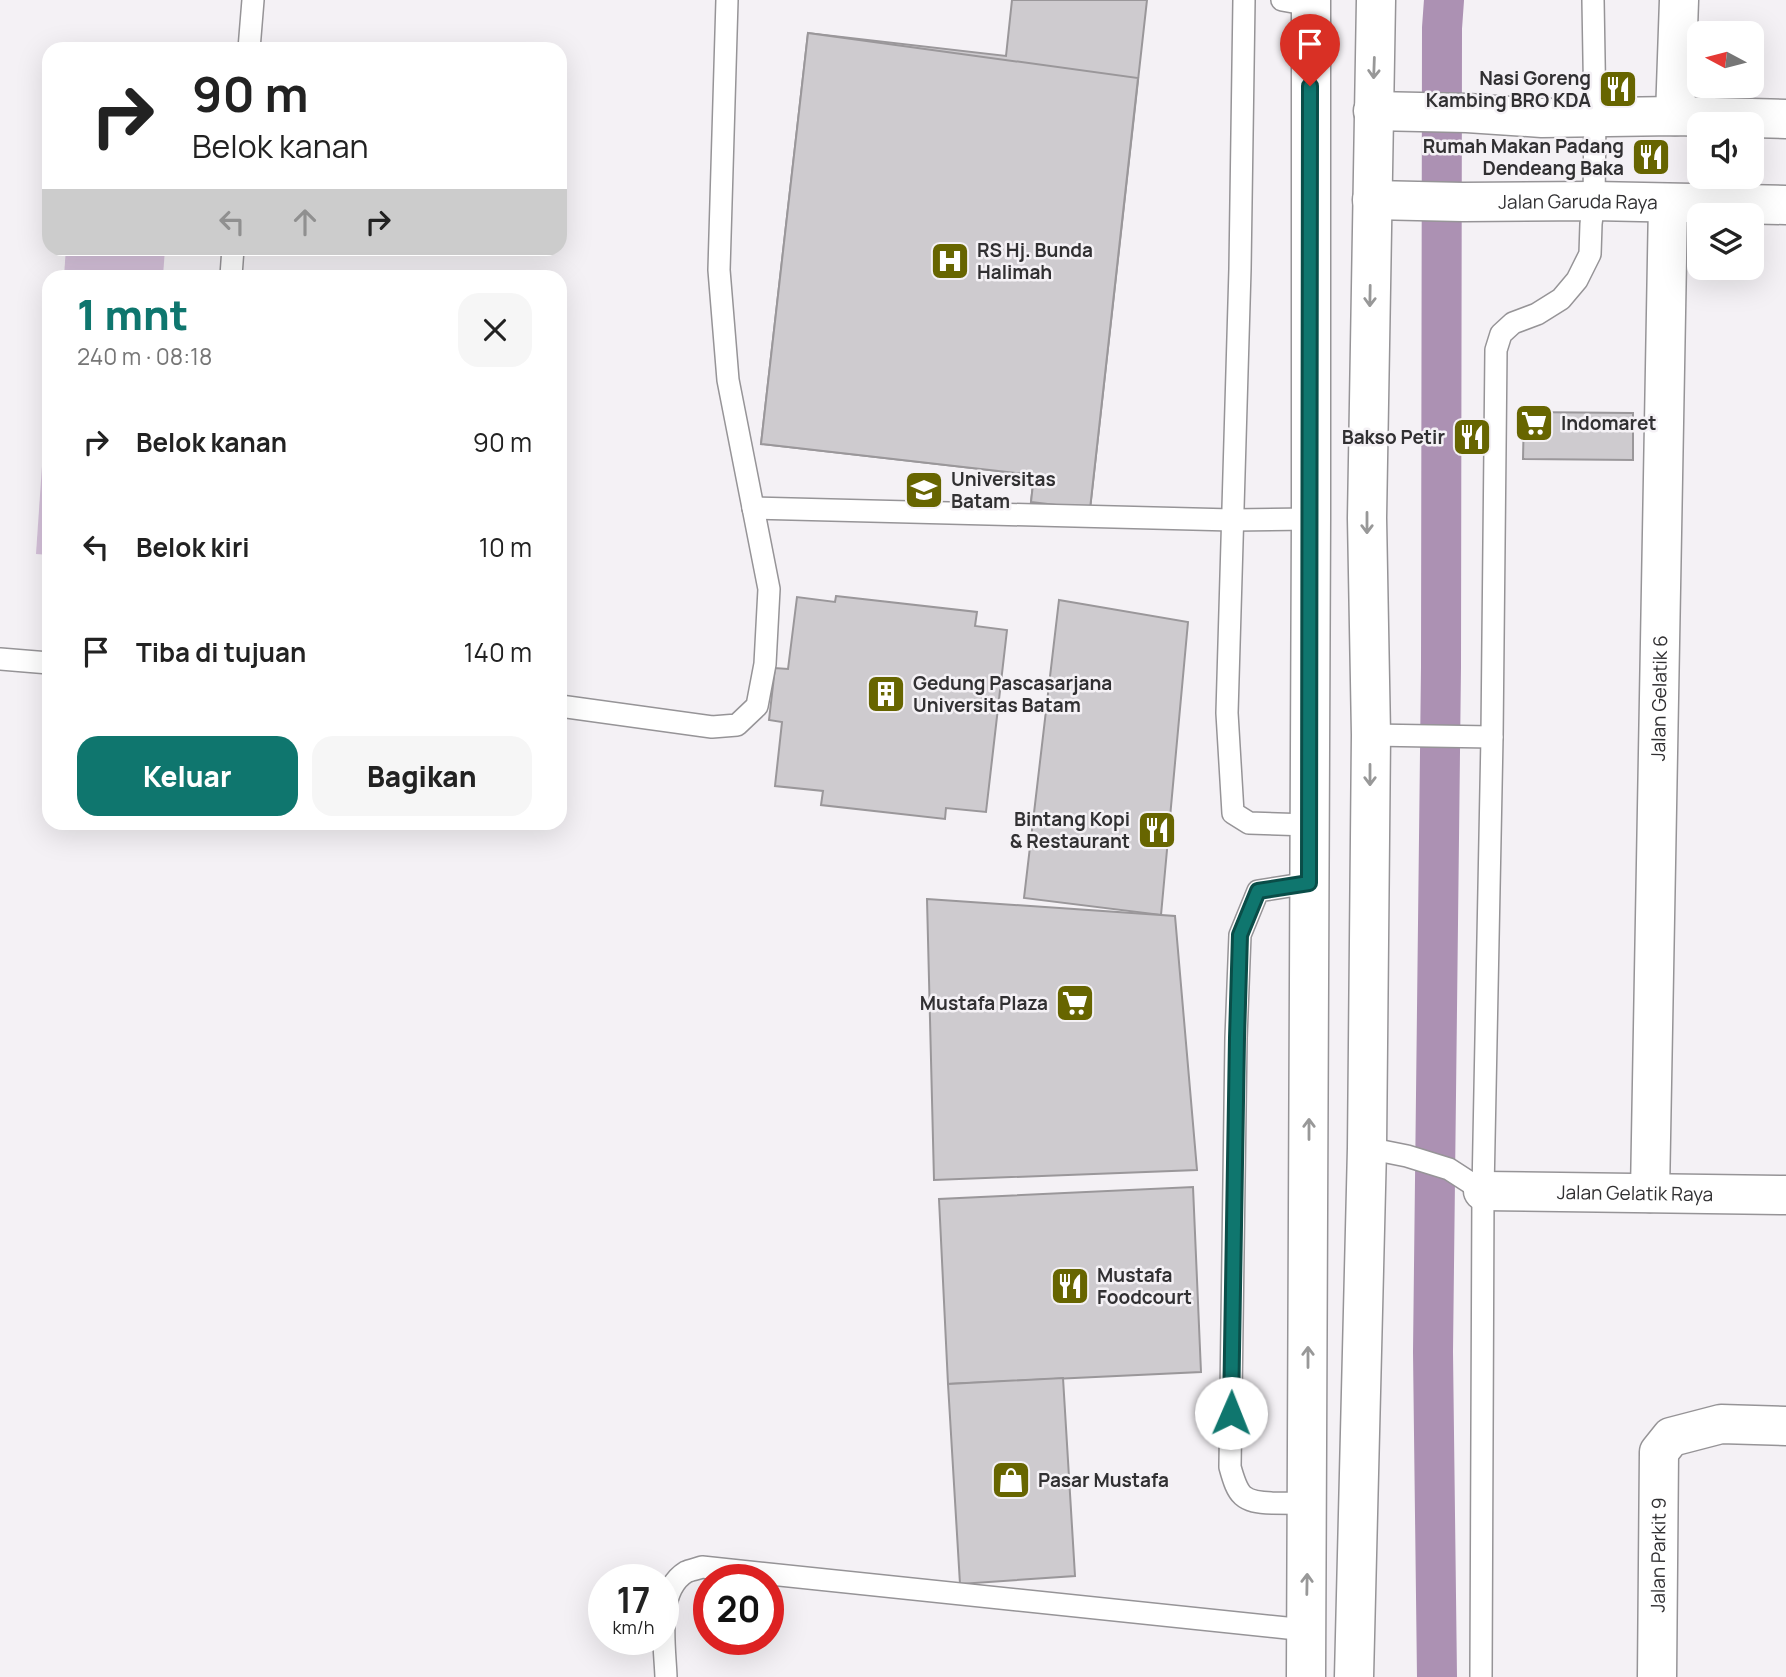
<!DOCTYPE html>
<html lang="id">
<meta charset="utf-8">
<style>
:root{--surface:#fff;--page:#f6f6f6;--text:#222;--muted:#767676;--accent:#0f766e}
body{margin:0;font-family:Manrope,sans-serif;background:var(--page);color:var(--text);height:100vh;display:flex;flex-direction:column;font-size:26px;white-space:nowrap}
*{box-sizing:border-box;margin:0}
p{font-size:23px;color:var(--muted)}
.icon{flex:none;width:38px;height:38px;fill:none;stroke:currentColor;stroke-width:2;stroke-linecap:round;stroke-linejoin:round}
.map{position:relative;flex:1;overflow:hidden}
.details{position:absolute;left:42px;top:270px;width:525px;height:560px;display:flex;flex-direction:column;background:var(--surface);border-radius:21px;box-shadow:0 7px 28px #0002}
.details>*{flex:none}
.hud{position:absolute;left:42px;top:42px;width:525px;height:214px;border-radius:21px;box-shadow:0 7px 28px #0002;background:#fff;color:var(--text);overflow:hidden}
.needle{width:46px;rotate:277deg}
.buttons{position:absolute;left:1687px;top:21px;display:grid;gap:14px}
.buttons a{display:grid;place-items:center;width:77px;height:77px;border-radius:14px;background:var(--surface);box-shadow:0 7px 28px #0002;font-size:35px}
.speed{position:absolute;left:588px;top:1564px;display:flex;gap:14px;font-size:35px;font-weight:700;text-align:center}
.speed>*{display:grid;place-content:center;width:91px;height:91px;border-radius:50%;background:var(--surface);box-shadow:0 7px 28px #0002;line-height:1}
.speed small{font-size:18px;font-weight:400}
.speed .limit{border:10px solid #d22;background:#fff;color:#111}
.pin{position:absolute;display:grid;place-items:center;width:60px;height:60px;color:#fff;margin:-72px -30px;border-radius:50% 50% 50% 0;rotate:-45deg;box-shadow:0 0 7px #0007}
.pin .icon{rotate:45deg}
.me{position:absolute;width:77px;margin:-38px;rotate:1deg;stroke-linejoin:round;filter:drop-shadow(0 0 5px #0008)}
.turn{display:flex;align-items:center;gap:24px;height:147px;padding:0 35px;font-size:32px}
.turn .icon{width:91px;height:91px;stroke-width:2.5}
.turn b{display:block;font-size:49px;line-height:60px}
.lanes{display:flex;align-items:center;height:66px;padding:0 35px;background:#0003;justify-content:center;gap:35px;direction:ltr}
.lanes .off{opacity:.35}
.round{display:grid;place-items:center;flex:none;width:74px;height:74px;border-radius:21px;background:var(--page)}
.summary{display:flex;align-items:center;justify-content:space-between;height:119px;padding:0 35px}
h1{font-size:42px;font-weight:800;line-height:52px;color:var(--accent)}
.action{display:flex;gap:14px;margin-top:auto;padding:14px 35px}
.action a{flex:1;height:80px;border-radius:21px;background:var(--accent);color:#fff;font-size:28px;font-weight:800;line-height:80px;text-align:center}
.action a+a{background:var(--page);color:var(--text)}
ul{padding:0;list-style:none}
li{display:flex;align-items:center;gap:21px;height:105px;padding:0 35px}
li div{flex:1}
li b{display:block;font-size:26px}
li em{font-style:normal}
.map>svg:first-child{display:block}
.green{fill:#d5c1da}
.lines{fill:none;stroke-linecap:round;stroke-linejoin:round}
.canal{stroke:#ac91b3;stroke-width:40}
.building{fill:#cecbcf;stroke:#9a979a;stroke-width:2}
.service-casing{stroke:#969497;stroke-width:24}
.minor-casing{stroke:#969497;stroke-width:41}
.secondary-casing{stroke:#969497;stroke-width:41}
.service{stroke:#fff;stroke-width:21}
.minor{stroke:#fff;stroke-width:38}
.secondary{stroke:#fff;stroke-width:38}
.oneway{stroke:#989898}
.route-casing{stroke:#0a4d48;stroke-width:18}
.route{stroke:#0f766e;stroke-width:12}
.labels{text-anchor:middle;stroke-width:5;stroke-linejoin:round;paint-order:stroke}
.poi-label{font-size:19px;font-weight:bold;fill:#313032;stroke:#f4f1f5;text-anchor:start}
.street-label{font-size:19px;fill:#313032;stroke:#f4f1f5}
</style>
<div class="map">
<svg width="1786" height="1677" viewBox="0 0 1786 1677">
<rect width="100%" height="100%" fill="#f4f1f5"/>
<!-- green -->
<g class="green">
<polygon points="66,248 165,249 163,276 64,276"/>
<polygon points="49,363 49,555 36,554"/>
</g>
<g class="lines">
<!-- canal -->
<polyline class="canal" points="1437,1677 1433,1352 1441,667 1442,28 1444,0"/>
</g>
<!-- building -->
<g class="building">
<polygon points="1012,0 1147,0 1090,509 1031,502 1034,475 761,444 808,33 1006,56"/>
<polygon points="808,33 1138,78 1090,509 1031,502 1034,475 761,444"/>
<polygon points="1524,412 1633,413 1633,460 1523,459"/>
<polygon points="836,596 977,612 975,626 1007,630 986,812 946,808 945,819 821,805 823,791 775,786 782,722 769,720 775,668 788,669 797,597 835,602"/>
<polygon points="1059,600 1188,622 1161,915 1024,898"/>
<polygon points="927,899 1175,916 1197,1170 934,1180"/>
<polygon points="1193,1187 1201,1372 948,1384 939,1199"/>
<polygon points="1063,1378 1075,1576 960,1584 948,1384"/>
</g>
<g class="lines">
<!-- service casing -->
<g class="service-casing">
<g id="service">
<polyline points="1244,0 1240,269 1227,713 1233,813 1249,823 1309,825"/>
<polyline points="1282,0 1310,5"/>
<polyline points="249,49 253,0"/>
<polyline points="231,276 233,248"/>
<polyline points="753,508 1232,520 1311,519"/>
<polyline points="0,659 49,663"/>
<polyline points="560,706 712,727 737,725 757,706 765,664 769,589 728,380 719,270 727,0"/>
<polyline points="1371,735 1492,737"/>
<polyline points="1367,1148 1407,1156 1449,1169 1483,1191"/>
<path d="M1307,1504C1296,1503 1284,1503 1272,1503C1242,1502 1238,1496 1230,1467L1236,1038L1240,935L1258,891L1309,883"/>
<path d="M666,1677C665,1646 655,1591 686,1572C690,1570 697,1569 702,1567L1306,1630"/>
<polyline points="1481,1677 1483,1191 1492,737 1496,350 1501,334 1513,323 1537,314 1561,299 1577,280 1590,254 1591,224 1594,201 1595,116 1593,0"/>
</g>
</g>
<!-- minor casing -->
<g class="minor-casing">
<g id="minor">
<polyline points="1373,111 1467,113 1542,118 1675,116 1786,119"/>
<polyline points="1675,116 1679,0"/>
<path id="s1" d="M1372,200L1463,202L1594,201L1786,205"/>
<path id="s2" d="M1483,1191L1786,1195"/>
<path id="s3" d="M1650,1193L1668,203"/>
<path id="s4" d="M1657,1677L1659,1452L1671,1437L1721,1424L1786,1426"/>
</g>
</g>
<!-- secondary casing -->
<g class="secondary-casing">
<g id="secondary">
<polyline points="1306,1677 1311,519 1311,0"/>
<polyline points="1354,1677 1367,1148 1371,735 1367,518 1376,0"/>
</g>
</g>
<!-- service -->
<use href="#service" class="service"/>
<!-- minor -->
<use href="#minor" class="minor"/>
<!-- secondary -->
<use href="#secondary" class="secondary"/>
</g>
<!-- one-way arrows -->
<defs><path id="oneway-shaft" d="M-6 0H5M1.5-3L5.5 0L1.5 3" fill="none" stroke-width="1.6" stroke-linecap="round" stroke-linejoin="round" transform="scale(1.75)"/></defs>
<g class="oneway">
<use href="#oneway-shaft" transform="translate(1374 68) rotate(92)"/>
<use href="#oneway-shaft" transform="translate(1370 296) rotate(91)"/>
<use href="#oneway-shaft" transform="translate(1367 523) rotate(90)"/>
<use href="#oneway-shaft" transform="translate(1370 775) rotate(90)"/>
<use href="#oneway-shaft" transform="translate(1309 1129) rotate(-90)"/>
<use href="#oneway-shaft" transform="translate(1308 1357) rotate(-90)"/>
<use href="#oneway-shaft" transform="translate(1307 1584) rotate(-89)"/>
</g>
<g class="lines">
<!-- route casing -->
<g class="route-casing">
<polyline id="route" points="1231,1413 1237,1038 1240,935 1258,891 1309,883 1310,86"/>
</g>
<!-- route -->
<use href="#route" class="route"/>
</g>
<!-- icons -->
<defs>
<g id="restaurant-square" transform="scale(2.0125)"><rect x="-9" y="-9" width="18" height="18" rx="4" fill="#676500" stroke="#f4f1f5"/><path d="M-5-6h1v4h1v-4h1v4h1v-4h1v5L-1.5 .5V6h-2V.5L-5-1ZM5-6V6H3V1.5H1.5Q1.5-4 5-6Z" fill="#fff"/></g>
<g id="hospital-square" transform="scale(2.0125)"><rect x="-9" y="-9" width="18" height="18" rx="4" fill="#676500" stroke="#f4f1f5"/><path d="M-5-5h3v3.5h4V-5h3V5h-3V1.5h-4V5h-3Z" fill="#fff"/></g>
<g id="supermarket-square" transform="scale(2.0125)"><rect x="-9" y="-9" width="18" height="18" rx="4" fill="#676500" stroke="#f4f1f5"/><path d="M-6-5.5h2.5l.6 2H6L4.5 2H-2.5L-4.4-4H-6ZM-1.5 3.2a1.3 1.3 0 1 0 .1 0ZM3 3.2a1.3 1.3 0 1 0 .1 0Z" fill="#fff"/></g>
<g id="university-square" transform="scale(2.0125)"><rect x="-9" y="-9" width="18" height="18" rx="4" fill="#676500" stroke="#f4f1f5"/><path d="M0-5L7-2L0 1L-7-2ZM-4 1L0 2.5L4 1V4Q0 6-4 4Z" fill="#fff"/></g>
<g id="building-square" transform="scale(2.0125)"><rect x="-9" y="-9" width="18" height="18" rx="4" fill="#676500" stroke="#f4f1f5"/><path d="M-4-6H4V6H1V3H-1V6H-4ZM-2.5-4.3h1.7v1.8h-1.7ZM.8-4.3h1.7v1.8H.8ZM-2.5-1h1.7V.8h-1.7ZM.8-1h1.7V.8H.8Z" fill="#fff"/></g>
<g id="shop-square" transform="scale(2.0125)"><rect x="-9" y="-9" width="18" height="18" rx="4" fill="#676500" stroke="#f4f1f5"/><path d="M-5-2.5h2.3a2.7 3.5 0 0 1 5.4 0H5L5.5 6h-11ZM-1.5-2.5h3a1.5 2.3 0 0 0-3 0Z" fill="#fff"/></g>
</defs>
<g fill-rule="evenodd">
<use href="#restaurant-square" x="1618" y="89"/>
<use href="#restaurant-square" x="1651" y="157"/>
<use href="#hospital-square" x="950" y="261"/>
<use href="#supermarket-square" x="1534" y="423"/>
<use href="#restaurant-square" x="1472" y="437"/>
<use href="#university-square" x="924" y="490"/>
<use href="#building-square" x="886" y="694"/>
<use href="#restaurant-square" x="1157" y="830"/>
<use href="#supermarket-square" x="1075" y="1003"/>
<use href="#restaurant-square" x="1070" y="1286"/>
<use href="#shop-square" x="1011" y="1480"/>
</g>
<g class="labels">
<!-- poi labels -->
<g class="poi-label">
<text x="1591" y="85" text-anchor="end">Nasi Goreng<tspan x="1591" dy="22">Kambing BRO KDA</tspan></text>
<text x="1624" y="153" text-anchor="end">Rumah Makan Padang<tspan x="1624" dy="22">Dendeang Baka</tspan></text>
<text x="977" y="257">RS Hj. Bunda<tspan x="977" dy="22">Halimah</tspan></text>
<text x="1561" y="430">Indomaret</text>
<text x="1445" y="444" text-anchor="end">Bakso Petir</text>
<text x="951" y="486">Universitas<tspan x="951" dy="22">Batam</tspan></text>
<text x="913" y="690">Gedung Pascasarjana<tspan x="913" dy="22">Universitas Batam</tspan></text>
<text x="1130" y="826" text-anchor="end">Bintang Kopi<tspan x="1130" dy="22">&amp; Restaurant</tspan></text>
<text x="1048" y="1010" text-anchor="end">Mustafa Plaza</text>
<text x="1097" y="1282">Mustafa<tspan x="1097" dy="22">Foodcourt</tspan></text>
<text x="1038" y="1487">Pasar Mustafa</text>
</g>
<!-- street labels -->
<g class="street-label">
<text dy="7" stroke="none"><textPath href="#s1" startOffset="206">Jalan Garuda Raya</textPath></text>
<text dy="7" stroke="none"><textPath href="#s3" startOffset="495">Jalan Gelatik 6</textPath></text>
<text dy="7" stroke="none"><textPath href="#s2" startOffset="152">Jalan Gelatik Raya</textPath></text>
<text dy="7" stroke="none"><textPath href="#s4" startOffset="122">Jalan Parkit 9</textPath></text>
</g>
</g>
</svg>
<div class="buttons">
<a><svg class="needle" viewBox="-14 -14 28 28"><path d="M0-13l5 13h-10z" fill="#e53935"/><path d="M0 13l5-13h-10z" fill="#767676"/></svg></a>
<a><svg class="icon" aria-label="sound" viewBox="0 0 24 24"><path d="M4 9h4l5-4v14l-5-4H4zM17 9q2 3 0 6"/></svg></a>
<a><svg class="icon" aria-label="layers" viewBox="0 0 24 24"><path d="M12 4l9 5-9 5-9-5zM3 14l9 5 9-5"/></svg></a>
</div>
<div class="speed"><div>17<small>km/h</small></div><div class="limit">20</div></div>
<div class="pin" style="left:1310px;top:86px;background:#d93025"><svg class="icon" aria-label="arrive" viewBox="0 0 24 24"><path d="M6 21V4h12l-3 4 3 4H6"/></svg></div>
<svg class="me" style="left:1231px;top:1413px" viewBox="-20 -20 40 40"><circle r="19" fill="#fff"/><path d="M0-13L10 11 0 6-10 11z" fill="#0f766e"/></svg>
<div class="hud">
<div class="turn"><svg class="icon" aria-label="right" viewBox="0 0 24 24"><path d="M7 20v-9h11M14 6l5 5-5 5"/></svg><div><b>90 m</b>Belok kanan</div></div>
<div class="lanes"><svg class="icon off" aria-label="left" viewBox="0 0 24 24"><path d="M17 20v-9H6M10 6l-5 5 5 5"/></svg><svg class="icon off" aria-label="ahead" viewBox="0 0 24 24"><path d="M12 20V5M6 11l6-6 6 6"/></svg><svg class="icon" aria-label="right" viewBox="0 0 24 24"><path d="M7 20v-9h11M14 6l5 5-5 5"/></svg></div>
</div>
<section class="details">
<div class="summary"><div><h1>1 mnt</h1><p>240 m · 08:18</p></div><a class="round"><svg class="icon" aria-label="close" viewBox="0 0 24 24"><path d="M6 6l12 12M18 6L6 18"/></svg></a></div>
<ul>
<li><svg class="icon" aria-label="right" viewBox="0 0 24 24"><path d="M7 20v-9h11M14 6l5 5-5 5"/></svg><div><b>Belok kanan</b></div><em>90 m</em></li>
<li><svg class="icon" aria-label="left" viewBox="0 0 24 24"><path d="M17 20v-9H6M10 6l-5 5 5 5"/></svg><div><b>Belok kiri</b></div><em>10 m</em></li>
<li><svg class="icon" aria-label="arrive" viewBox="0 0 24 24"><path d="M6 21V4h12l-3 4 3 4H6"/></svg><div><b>Tiba di tujuan</b></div><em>140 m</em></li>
</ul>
<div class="action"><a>Keluar</a><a>Bagikan</a></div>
</section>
</div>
